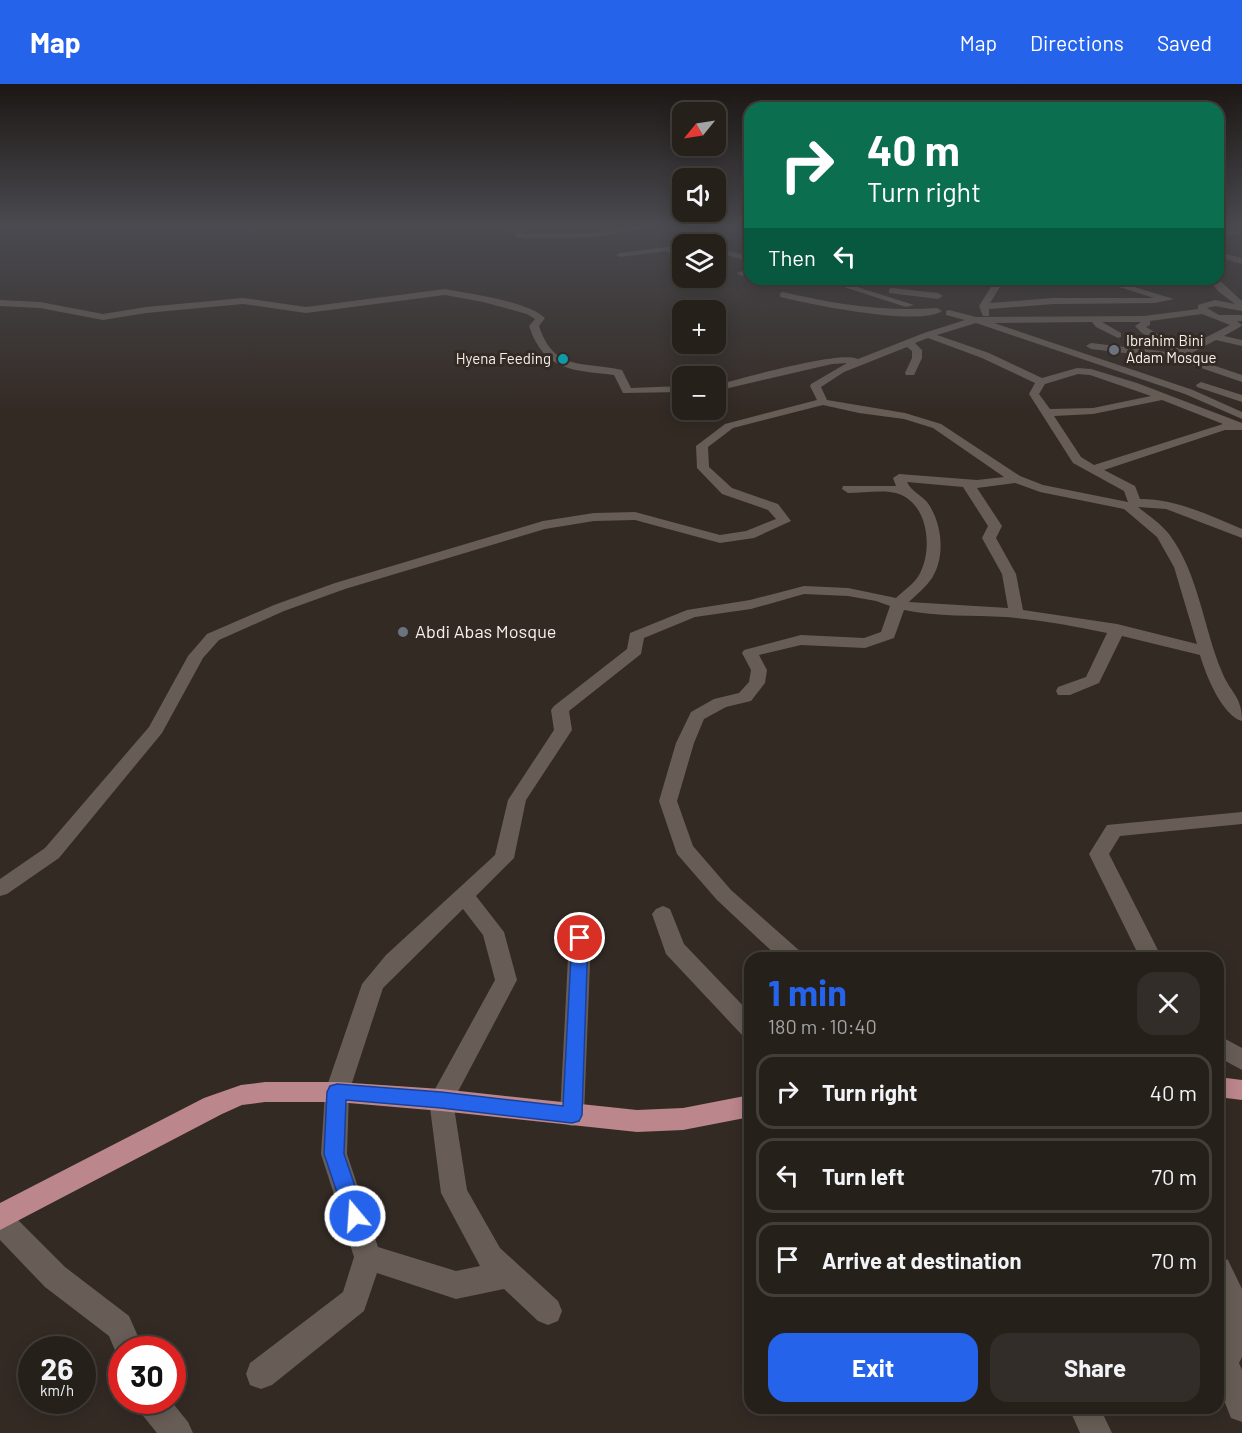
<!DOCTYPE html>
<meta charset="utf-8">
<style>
:root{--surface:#26201b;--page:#322d28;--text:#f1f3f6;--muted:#a4a3a3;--line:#423e3a;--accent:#2563eb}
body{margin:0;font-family:Barlow,sans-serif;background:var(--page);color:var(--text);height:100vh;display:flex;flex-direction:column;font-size:22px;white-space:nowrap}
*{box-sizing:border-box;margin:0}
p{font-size:20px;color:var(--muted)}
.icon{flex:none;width:33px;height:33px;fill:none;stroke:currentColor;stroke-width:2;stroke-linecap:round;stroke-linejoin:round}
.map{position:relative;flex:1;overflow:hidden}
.sheet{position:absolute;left:744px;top:868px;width:480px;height:462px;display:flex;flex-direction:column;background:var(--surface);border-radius:18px;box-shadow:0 3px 15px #0003,0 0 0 2px var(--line)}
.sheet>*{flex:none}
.top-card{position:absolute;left:744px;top:18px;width:480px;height:183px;border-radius:18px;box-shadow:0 3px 15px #0003,0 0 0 2px var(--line);background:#0b6e4f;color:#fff;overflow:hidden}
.needle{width:39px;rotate:240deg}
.fabs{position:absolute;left:672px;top:18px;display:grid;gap:12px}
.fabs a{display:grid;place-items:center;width:54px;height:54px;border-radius:12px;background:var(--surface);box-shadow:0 3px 15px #0003,0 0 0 2px var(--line);font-size:30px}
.speed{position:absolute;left:18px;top:1252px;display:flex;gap:12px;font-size:30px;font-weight:700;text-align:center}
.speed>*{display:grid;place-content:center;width:78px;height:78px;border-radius:50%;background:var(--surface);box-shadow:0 3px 15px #0003,0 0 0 2px var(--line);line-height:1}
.speed small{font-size:15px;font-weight:400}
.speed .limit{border:9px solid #d22;background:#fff;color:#111}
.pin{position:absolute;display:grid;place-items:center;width:51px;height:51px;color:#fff;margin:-26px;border:3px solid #fff;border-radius:50%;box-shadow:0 2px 6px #0007}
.me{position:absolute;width:66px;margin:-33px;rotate:342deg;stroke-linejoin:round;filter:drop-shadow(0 0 4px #0008)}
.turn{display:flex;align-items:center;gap:21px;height:126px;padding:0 24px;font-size:27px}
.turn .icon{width:78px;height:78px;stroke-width:2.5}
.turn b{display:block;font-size:42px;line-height:51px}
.then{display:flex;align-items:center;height:57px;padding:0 24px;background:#0003;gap:12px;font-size:22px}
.round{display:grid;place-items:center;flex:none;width:63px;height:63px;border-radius:18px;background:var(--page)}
.head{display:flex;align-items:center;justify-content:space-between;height:102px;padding:0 24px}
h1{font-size:36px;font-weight:700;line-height:45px;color:var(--accent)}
.cta{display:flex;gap:12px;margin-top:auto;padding:12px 24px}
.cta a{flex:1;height:69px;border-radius:18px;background:var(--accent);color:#fff;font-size:24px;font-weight:700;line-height:69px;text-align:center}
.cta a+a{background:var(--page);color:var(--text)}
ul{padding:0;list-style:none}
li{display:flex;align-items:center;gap:18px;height:75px;margin:0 12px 9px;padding:0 12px;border:3px solid var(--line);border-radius:18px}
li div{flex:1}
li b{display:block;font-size:22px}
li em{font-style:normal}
header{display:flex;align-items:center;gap:36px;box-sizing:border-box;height:84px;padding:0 30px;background:var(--accent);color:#fff}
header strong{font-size:28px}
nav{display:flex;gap:33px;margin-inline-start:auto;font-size:21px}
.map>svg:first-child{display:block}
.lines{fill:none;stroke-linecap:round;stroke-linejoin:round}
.minor{fill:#675d56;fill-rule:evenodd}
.major{fill:#bb868c;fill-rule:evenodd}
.route{fill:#2563eb;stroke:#184099;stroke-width:1.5}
.worship-dot{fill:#6b7280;stroke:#332a24;stroke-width:2}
.culture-dot{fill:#0f9aa8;stroke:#332a24;stroke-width:2}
.labels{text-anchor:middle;stroke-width:6;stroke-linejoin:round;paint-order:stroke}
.far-poi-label{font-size:15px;fill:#f6f0eb;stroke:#332a24;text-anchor:start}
.poi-label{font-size:18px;fill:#f6f0eb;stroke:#332a24;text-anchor:start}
</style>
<header>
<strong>Map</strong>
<nav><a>Map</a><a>Directions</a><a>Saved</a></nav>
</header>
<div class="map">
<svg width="1242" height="1349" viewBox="0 0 1242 1349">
<rect width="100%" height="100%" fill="#332a24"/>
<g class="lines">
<!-- minor -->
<g class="minor">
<polygon points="14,140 13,142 0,145 0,141"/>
<polygon points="513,140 521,140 523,150 595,149 652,140 682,140 701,156 707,152 706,148 711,140 719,140 714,148 714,155 705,160 697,160 674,140 595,153 519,154 515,152"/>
<polygon points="1218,144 1238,147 1239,149 1218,153"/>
<polygon points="682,161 682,165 674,166 682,176 682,184 667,167 620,173 616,171 620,169"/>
<polygon points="716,164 750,172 750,178 716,168"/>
<polygon points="1218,168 1242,174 1242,180 1218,173"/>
<polygon points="750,184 750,190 741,192 737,189"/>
<polygon points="819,195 832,195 914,221 906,223"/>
<polygon points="923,195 939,195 913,203 909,200"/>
<polygon points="996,195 1005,195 990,219 1053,214 1154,214 1094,195 1108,195 1174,215 1155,219 1053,220 989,225 989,232 983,232 979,222"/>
<path d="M1209,195H1218L1242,217V227L1215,222L1207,224L1219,231H1242V237H1237L1242,241L1240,243L1224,252L1242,256V262L1216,256L1186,272L1242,291V298L1175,275L1091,265L1086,262L1091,259L1176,269L1142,249L1135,242L1141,238H1102L1121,249V253L1118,254L1096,243L1092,238L994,239L1193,306L1242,328V335L1185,310L976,239L937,251L989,269L1042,294L1077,284L1091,285L1137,299L1242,339V346H1225L1104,386L1135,402L1140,415C1176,415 1209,431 1242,445V454L1166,425L1138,423C1148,431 1161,440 1169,450C1199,490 1203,543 1222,588C1231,610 1242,612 1242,637C1222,632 1205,589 1200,571L1122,552L1099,599L1070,611H1058L1056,607L1058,603L1086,593L1107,549C1074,542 1040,536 1006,533C972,531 938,533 904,526L894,554L865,564L801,561L759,571L767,586L765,599L751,617L726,623L704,635L694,659L677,717L693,762L731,806L801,868L804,874H779L717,816L677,770L659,717L676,659L691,628L714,615L739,609L749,598L751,586L742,569L744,566L801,551L864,554L881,548L890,522L876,517L848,512L804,510L751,525L695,533L644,554L641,570L569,627L572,646L526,716L514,774L476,812L504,848L517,896L453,1017L467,1106L500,1164L558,1217L562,1227L558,1237L548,1241L538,1237L504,1205L456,1215L377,1189L364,1227L272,1301L261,1305L250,1301L246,1290L250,1279L343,1208L354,1173L321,1070L325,1008L362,900L386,871L495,771L508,716L554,646L551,626L554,622L627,565L630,549L687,526L750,516L804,502L848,504L896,514C903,507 914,500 919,491C933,467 929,421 899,410C884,405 864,409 848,409L842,405L843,402H896L893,394L899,390L977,396L1004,393L933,344L904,335L859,329L823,321L733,344L708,363L709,383L732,404L778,420L791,437L754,454L720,459L635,436L594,437L545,445L345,505L284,527L219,556L203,574L162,649L59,774L7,810L0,812V795L45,764L149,643L188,572L207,550L274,521L335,499L543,437L594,429L635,428L720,451L746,447L776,435L768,426L722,410L697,384L696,362L725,340L817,316L810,302L811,300L847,279L832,280L716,307V301C741,295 840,266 858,275L924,249L965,236L946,231V227L949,226L976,233L1144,232L1198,225V221L1215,216L1235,220L1218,207ZM1202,230L1230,241L1183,265L1146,243L1150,241V237ZM928,254L982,274L1035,299L1029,310L1073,379L1124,407L1128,418L1043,401L1020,392L941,340L905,329L827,316L821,303L844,288L907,263L912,267V274L905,289L906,291H914L922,274V266L915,259ZM1078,290L1090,291L1151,312L1093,324L1050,325L1039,310L1045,300ZM1162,316L1223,340L1094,381L1081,373L1054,332L1093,330ZM907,398L963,403L988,442L982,454L1002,490L1008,524L909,518C917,510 926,503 932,494C946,472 942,438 927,418C920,410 912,408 907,398ZM1015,399L1040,408L1124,425L1157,453L1174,483L1197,560L1117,540L1023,526L1016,490L996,454L1002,442L977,404ZM463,825L483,851L495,896L429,1016L441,1109L480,1182L456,1187L378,1163L347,1070L349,1008L383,904Z"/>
<polygon points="892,204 938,209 943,212 938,215 889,209 889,205"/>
<path d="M445,205C470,210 527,217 545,234L539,242C554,288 583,277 622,286L631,304L682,302V308L623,309L614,291C572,286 544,287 529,242L535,235L527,230L483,218L445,211L306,229L243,220L146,229L103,236L40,224L0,222V216L40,218L103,230L146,223L243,214L306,223Z"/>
<path d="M783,208C834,220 884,228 937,224L942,227C919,243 809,220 780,213V209Z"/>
<polygon points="1201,298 1242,311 1242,318 1197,303 1196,301"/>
<polygon points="1242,728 1242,740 1120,752 1109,770 1162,874 1140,874 1089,770 1107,741"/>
<polygon points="663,822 670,825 684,860 750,929 750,953 742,951 666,870 652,830 656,825"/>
<polygon points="580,846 588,848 591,854 584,1031 581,1039 572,1042 563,1039 560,1031 569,854 572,848"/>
<polygon points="1218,951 1242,964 1242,986 1218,973"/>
<polygon points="0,1124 10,1128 65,1183 129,1232 144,1266 122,1266 122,1278 119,1276 109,1252 45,1203 0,1156"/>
<polygon points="1218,1172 1228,1176 1242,1205 1242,1273 1239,1279 1242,1286 1242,1338 1231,1334 1218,1301 1218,1259 1224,1245 1218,1221"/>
<polygon points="136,1317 171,1317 188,1338 193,1349 157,1349 140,1328"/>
<polygon points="1069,1324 1100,1324 1112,1349 1080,1349"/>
</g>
<!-- major -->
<g class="major">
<polygon points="1218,993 1242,996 1242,1016 1218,1013"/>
<polygon points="265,998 337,998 441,1005 637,1026 683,1024 750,1011 750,1033 683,1046 637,1048 441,1027 337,1018 265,1018 242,1021 222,1030 0,1146 0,1119 204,1014 241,1001"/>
</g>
</g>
<!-- sky -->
<linearGradient id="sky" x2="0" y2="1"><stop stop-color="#1c1714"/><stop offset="0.43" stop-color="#4a4a50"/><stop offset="1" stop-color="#4a4a50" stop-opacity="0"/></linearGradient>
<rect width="1242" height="329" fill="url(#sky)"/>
<!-- route -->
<polygon class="route" points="580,847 586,849 588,854 582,1031 579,1037 572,1039 441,1024 346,1016 344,1070 365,1132 362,1138 355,1141 347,1138 324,1070 327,1008 330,1002 337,1000 441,1008 563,1022 572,854 574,849"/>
<!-- markers -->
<g class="worship-dot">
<circle cx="1114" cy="266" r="6"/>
<circle cx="403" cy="548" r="6"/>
</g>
<circle class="culture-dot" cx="563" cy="275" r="6"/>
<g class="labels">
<!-- far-poi labels -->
<g class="far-poi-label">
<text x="1126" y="262">Ibrahim Bini<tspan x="1126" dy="17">Adam Mosque</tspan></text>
<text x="551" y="280" text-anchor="end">Hyena Feeding</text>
</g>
<!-- poi labels -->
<g class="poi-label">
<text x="415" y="554">Abdi Abas Mosque</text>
</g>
</g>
</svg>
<div class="fabs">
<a><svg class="needle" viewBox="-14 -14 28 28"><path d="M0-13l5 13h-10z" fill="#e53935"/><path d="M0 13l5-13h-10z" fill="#a4a3a3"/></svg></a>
<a><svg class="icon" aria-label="sound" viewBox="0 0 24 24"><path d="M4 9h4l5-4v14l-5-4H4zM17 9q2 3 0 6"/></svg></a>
<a><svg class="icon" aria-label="layers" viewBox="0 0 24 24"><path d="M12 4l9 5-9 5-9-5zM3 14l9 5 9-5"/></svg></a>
<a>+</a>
<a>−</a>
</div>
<div class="speed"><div>26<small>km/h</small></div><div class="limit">30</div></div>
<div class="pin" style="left:580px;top:854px;background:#d93025"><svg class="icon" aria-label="arrive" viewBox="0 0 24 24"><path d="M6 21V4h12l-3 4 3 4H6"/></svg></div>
<svg class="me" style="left:355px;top:1132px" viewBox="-20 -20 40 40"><circle r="17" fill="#2563eb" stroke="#fff" stroke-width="3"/><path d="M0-11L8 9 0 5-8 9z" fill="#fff"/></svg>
<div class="top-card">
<div class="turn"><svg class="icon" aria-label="right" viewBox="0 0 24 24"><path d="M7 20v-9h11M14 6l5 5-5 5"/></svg><div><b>40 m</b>Turn right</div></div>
<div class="then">Then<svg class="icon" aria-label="left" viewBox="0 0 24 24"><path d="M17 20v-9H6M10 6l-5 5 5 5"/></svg></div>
</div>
<section class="sheet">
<div class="head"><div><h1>1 min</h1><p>180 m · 10:40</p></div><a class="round"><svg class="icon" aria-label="close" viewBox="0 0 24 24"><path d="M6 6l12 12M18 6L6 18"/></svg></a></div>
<ul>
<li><svg class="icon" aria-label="right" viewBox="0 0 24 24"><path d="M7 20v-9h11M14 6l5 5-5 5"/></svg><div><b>Turn right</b></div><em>40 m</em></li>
<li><svg class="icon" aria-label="left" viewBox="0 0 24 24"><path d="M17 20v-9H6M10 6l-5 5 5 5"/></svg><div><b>Turn left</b></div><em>70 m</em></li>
<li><svg class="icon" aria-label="arrive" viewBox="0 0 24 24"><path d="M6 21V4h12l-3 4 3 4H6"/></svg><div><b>Arrive at destination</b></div><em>70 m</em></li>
</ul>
<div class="cta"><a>Exit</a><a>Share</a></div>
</section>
</div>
